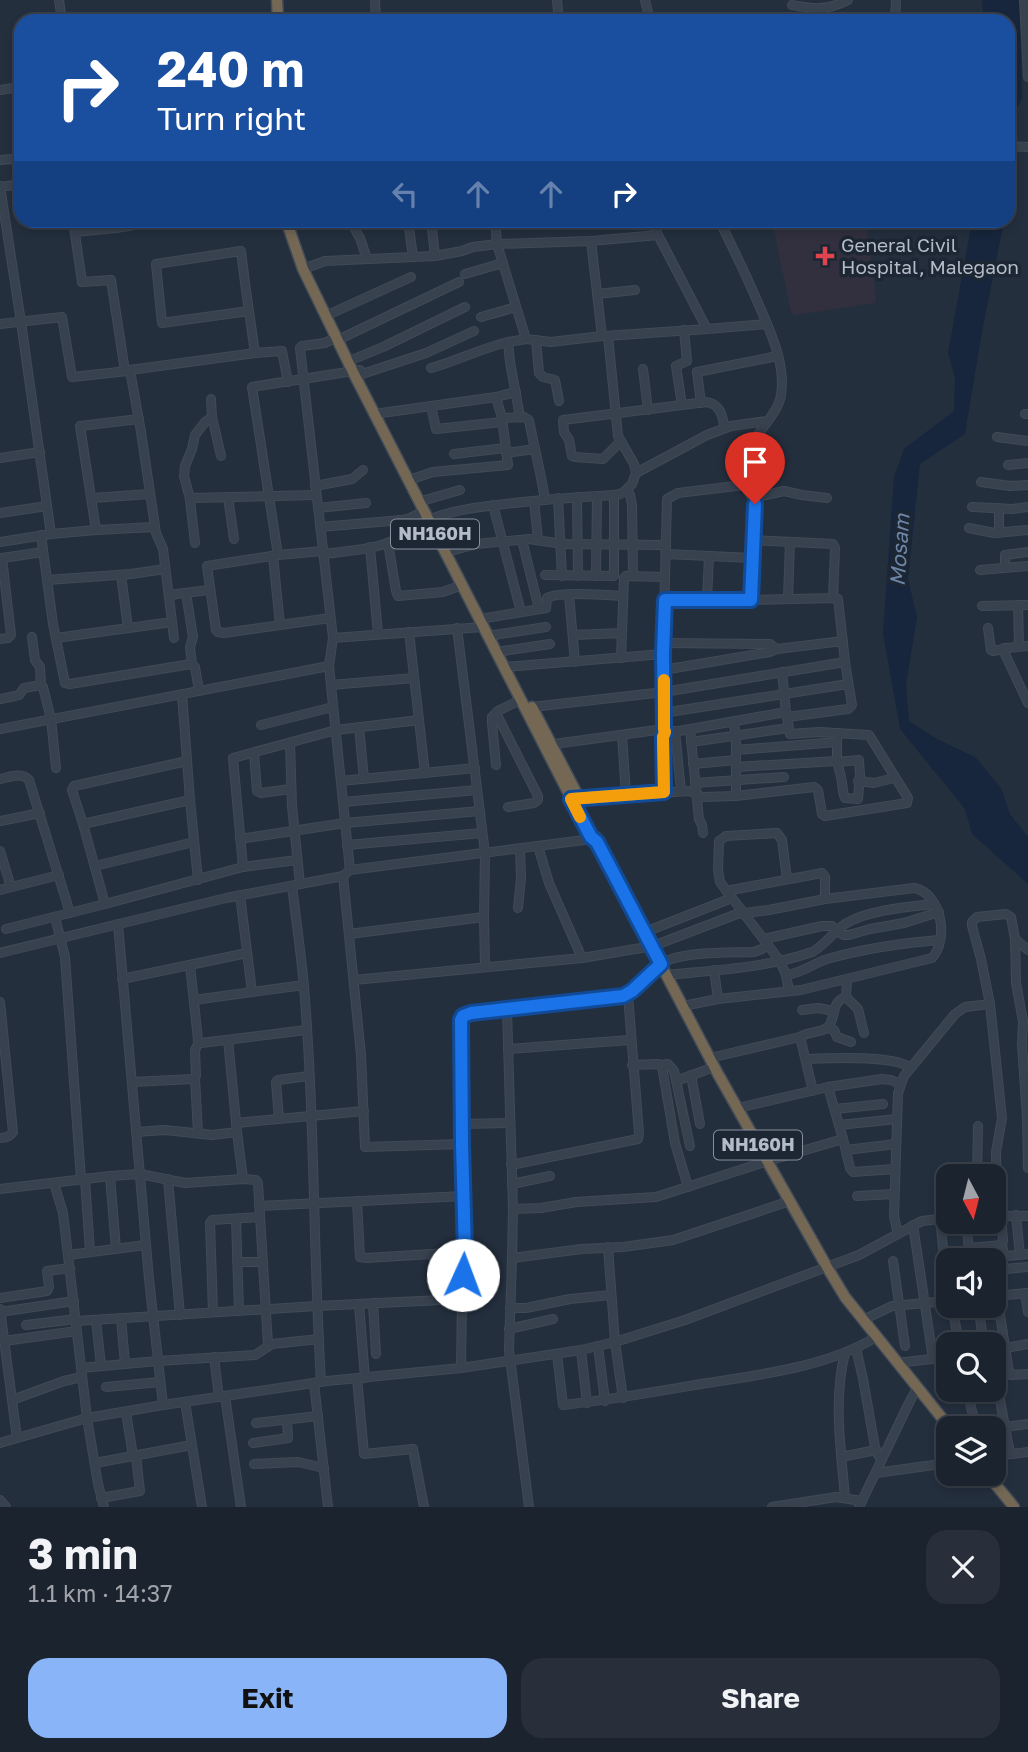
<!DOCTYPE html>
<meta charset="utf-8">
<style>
:root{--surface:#1b232e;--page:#282f3a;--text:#f1f3f6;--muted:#a0a4aa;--line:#39404a;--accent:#8ab4f8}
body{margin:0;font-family:"Golos Text",sans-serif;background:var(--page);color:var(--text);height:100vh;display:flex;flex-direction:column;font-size:26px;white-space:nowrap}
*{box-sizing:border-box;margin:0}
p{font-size:23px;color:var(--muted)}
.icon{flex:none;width:38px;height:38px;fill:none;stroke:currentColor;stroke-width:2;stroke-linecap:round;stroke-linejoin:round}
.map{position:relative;height:1507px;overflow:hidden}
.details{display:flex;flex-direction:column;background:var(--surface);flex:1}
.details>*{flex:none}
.top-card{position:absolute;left:14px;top:14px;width:1001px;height:214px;border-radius:21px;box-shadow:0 4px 10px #0003,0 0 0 2px var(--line);background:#1a4fa0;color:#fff;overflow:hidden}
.needle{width:46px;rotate:173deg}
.fabs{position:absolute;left:936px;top:1164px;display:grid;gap:14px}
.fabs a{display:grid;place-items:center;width:70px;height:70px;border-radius:14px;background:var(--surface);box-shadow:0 4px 10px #0003,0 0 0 2px var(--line);font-size:35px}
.pin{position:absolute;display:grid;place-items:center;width:60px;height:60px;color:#fff;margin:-72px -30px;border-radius:50% 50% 50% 0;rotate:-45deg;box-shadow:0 0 7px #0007}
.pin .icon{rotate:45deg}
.me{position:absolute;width:77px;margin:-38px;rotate:2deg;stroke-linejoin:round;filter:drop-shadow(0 0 5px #0008)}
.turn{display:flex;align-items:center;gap:24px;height:147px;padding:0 28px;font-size:32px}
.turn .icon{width:91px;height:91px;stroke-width:2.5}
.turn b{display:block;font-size:49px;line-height:60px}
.lanes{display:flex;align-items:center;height:66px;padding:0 28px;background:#0003;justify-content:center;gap:35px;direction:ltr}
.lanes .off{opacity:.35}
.round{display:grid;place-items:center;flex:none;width:74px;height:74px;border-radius:21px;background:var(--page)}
.head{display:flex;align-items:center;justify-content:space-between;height:119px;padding:0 28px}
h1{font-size:42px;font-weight:700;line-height:52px}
.primary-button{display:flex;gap:14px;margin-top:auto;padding:14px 28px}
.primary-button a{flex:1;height:80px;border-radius:21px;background:var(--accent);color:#111;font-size:28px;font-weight:700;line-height:80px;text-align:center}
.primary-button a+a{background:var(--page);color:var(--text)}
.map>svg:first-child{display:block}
.medical{fill:#32303f}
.water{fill:#17263c}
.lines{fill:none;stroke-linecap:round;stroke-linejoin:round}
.minor-casing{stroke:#414a57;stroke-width:10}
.highway-casing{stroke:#434c59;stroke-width:13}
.minor{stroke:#38414e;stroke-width:8}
.highway{stroke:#746855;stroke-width:10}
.route-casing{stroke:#114b97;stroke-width:18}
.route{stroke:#1a73e8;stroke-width:12}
.slow{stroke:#f59e0b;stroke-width:12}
.health-dot{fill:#e0444e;stroke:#1d2633;stroke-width:2.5}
.labels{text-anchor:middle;stroke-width:7;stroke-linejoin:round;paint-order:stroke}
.shield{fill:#1d2633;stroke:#878f9c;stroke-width:2}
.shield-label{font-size:18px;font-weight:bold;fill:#b4bcc9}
.poi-label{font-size:19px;fill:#b4bcc9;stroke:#1d2633;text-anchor:start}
.water-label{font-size:21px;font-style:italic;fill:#6d86a8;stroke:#1d2633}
</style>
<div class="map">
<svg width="1028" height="1507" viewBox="0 0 1028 1507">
<rect width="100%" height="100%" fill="#242f3e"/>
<!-- medical -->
<polygon class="medical" points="772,221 866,221 876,299 875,303 795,315 791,312"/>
<!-- water -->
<g class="water">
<polygon points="982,0 1020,0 1022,99 1013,115 1008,135 1008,21 984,21"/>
<polygon points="972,221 1004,221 982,332 965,434 920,464 908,579 917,617 906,685 909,721 937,739 975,757 1001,788 1010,814 1028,837 1028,884 972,834 965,809 900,729 883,633 894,477 904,449 954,411 955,378 948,353"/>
</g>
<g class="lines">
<!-- minor casing -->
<g class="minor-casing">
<g id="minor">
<polyline points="59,0 62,21"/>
<polyline points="375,0 376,21"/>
<polyline points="557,0 559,21"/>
<polyline points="645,0 650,21"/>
<polyline points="1024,0 1028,77"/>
<path d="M792,5C815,9 826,11 848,0"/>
<polyline points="895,21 896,0"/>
<polyline points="21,30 21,35"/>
<polyline points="0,90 21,87"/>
<polyline points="1008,146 1028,147"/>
<polyline points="0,160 12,159 21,162"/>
<polyline points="0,186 21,322 51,534 0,542"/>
<polyline points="0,187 21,184"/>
<polyline points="73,220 82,282 111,280 125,371"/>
<polyline points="351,220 353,226 360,238 367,259"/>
<polyline points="408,220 413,257"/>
<polyline points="431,220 435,256"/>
<polyline points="495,220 497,244 526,339 551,342 602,336 591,241"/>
<path d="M719,220C733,248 746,275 758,303C770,331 786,363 781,395C777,422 735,446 743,480C745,490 752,495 755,504L751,600"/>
<polyline points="75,232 116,228 164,220"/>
<polyline points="303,269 325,261 435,256 462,251 473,247 497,244 591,241 658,235 651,220"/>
<polyline points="465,274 503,263"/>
<polyline points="597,294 635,290"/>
<polyline points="332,313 411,277"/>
<polyline points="481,317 516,307"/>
<polyline points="0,324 62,317 72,377 128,371"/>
<polyline points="707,329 767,324"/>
<polyline points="605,336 707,329 658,235"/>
<polyline points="344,337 459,282"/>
<polyline points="536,340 539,373 543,377 555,380 559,401"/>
<polyline points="255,353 282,351 288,382"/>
<polyline points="354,359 383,347 465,307"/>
<path d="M431,368C457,361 482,348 508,342"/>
<polyline points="643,369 648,410"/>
<polyline points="362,374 426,353 474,331"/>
<polyline points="496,397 516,392"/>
<polyline points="701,403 697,372 778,356"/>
<polyline points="682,405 676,366 687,361 684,330"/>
<polyline points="431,406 436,429 502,422"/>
<polyline points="374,414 496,397 502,418 508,465 433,472 409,480"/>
<polyline points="1025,414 1028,414"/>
<polyline points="212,417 221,456"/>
<polyline points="520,417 510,362 508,342 526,339"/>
<path d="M502,418L524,417L529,420C534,447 541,473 545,500"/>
<polyline points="139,419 80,426 96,530 155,527"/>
<polyline points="997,437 1028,441"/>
<path d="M621,441L603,459L575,457L572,456L569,440L564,432L563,420L706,402C721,404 722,416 725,428"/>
<polyline points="506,453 535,449"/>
<polyline points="454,454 505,448"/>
<polyline points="0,458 40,452"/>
<polyline points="1008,465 1028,463"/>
<polyline points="636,473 707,435 731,426 767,421"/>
<polyline points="981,482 1010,486 1028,485"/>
<polyline points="315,486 352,479 363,470"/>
<polyline points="627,489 630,495 632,505 633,576"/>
<polyline points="228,497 234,539"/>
<polyline points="577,497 578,576"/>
<polyline points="92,498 150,494"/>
<polyline points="558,498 562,576"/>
<polyline points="753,498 784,491 802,495 827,498"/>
<polyline points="190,499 184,476 185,466 192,449 195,435 205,422 212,417 211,399"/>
<polyline points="425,500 460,490"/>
<polyline points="534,501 538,539"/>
<polyline points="493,505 521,612"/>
<polyline points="972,507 1012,509 1028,507"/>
<polyline points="318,508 366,503"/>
<polyline points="999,508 999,533"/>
<polyline points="0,513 47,506"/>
<path d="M428,520C455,509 485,506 514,503C547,499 580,497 614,495L620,494L625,491L632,484L636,473L634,464L618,436L608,336"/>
<polyline points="320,527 402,520 410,518 424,511"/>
<polyline points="969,528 994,533 1028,530"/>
<polyline points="51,534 96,530"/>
<polyline points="41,535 53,624 65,683 70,684 191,664 195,667 199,691"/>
<polyline points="522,540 539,609"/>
<polyline points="753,540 833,544 835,548 833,598"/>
<polyline points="195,543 190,500 192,498 316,495"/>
<polyline points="388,543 396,591 398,596 443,592 462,585"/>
<polyline points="370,547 378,634"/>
<polyline points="323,551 278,555 252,387 360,370"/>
<polyline points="451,551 476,544 529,539 563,544 666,545"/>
<path d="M323,554C345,551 387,550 402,534L399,520"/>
<polyline points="666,554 753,558"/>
<polyline points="278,555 207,566 216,630 218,632 224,633 330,618"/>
<polyline points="273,556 280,625"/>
<polyline points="1005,568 1005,555 1028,552"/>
<polyline points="980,570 1028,566"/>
<polyline points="121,575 128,628"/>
<polyline points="545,575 614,576 614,495"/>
<polyline points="596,576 597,496"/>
<polyline points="47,580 131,574 165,569"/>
<polyline points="186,593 193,637 190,647 192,664"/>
<polyline points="169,595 209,590"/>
<polyline points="569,595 575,662"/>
<polyline points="788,599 790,542"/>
<polyline points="665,600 751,600 836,598 838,599 845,662 852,705 848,709 787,717"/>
<polyline points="707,600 709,556"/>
<polyline points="1018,605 1019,646"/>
<polyline points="982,606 1028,605"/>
<path d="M486,618L546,608L547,598C559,591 607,595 623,596"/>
<polyline points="483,627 333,638 329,666 350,870 592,839 597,836"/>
<polyline points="457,628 485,853 484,917 485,966"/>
<polyline points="988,628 991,650 993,651 1004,649"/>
<polyline points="409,632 425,773"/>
<polyline points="494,635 546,627"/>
<polyline points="573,635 622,633"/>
<polyline points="32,637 35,660 40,667 41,685"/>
<polyline points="56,638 172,622"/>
<path d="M174,638L163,549L156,533L141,432L130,370L255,353C250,319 245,285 241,251L156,264L162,323L249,311"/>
<polyline points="333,638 300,348 302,346 325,343 336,337"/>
<polyline points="0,639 8,638 11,635 2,558 43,552"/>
<polyline points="663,643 770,644 777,649"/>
<polyline points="1028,646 1006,648 1004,648 1004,652 1028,703"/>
<polyline points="503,651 550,644"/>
<polyline points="621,658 624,578 626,576 665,577"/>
<polyline points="504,667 663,654 667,499 678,493 744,485"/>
<polyline points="663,670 770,652 777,649 843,641"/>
<polyline points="331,685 414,678"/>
<polyline points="182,694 190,800 83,824 105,904 243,867 233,758 336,730 419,720"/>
<polyline points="0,699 15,696 19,695 24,688 41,685 43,687 51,719 56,768"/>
<polyline points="532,707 664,692 845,662"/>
<polyline points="663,713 848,684"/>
<polyline points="734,721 736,743 736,796"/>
<polyline points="261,725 333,707"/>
<polyline points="359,727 364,779"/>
<polyline points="0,729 329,666"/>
<polyline points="664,729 668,733 786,712 782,672"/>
<polyline points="690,729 699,819 702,825 703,833"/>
<polyline points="675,731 681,791"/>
<path d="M837,733V761C838,767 840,772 841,777C843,785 842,792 845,798L858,799L860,775L859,760L837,762"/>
<polyline points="622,735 626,795"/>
<polyline points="691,742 788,728"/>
<polyline points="290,743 292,806 300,884"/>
<polyline points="547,745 664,729 663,654"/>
<polyline points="736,750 837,742"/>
<polyline points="254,753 257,791 261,793 291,789"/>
<polyline points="693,764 736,760"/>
<polyline points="496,765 492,723 492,717 497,712"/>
<polyline points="736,767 837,761"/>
<path d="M0,779C10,777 22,772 29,780L70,913"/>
<polyline points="341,781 475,768"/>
<polyline points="858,781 874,783 894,778"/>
<polyline points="695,783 784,777"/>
<polyline points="664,792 663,737 665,732"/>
<polyline points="571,799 578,798 690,791 702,797 736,796 814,787 818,790 822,814 825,816 907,803 908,798 869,735 819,732 790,734 786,712"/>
<polyline points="190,800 198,880"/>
<polyline points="343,802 477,790"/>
<polyline points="508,807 534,803 538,800 538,796 497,715 498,711 520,700"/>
<polyline points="0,821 40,813"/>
<polyline points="83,824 72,790 74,786 187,761"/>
<polyline points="240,839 345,823 480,811"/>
<polyline points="347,845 482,833"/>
<polyline points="538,846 549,883 582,958"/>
<polyline points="0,851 11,887"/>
<polyline points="95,866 194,842"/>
<polyline points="243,867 297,860"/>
<polyline points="350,870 343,876 361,1055 365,1147 462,1144 465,1252 462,1299 461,1368"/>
<polyline points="787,879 782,840 777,833 726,836 719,841 718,870 720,882 780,961 786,975 789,991"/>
<path d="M292,886C296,919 301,953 304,987C315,1118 313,1250 321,1382"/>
<polyline points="0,890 59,875"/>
<polyline points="726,891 822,873 825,877 825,899"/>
<polyline points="240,895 252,992"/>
<polyline points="518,908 521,878 520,849"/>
<polyline points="55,917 65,957 81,1179"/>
<polyline points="118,924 149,1279 163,1405"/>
<polyline points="6,929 105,904"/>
<polyline points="645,932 732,898"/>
<polyline points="349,934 484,917"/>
<polyline points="764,939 822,926 832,926 843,935 849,935 870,929 904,923 939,912"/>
<polyline points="1015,939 1028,950"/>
<polyline points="0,953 226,898 343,876"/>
<polyline points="190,965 198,1040 201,1043 306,1030"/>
<polyline points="714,970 718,999"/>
<path d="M667,975C716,970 766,968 812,952C820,949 835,931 845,924C868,910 907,907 934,904"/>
<path d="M786,975C804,973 814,962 831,958C867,948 903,943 939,940"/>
<polyline points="122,979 247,953"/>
<path d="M354,980L582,958L653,946L737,914L769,910L825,899L914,888C942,893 949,940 932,958L801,990L718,999L683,1006"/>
<polyline points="846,997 858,1009 864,1033"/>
<polyline points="194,1000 304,985"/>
<path d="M0,1002L13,1132C10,1137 6,1138 0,1138"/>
<polyline points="507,1010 513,1209 512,1258 582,1249 623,1247 673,1240 790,1201"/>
<polyline points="802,1010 818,1008 834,1011"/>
<polyline points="827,1028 834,1030 837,1037 851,1042"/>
<path d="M800,1037C808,1031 822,1033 828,1027C837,1017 830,1002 846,997L847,980"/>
<polyline points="228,1040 237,1132 243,1179"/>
<polyline points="508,1049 630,1040"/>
<polyline points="710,1058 800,1037 813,1091"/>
<path d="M806,1059C830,1058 891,1055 910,1067"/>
<polyline points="632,1065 658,1064 662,1066 675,1143 688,1187"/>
<polyline points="660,1065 668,1064 674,1071 690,1146"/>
<polyline points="691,1075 700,1124"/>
<polyline points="195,1078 198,1133"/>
<polyline points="676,1081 714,1067"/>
<polyline points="132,1082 194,1079 196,1076 195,1050 199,1042"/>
<polyline points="738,1108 828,1087"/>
<polyline points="835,1109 883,1104"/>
<polyline points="279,1119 276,1082 278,1080 309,1076"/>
<polyline points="236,1123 364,1111"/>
<polyline points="462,1124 510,1123"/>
<polyline points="839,1125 897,1119"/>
<polyline points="136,1132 165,1130 212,1135 237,1132"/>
<polyline points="843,1139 850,1168 853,1172 895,1169"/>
<path d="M462,1144L461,1020L466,1014L623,996C639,991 648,974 661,964C680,951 730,953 754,952L762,949L767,944"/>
<polyline points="846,1150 896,1144"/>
<polyline points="511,1165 638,1139 639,1133 628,995"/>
<polyline points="110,1176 116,1249"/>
<polyline points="977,1176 978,1126"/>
<polyline points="85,1179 90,1252"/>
<polyline points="168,1179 180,1315"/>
<polyline points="54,1183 63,1213 87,1418 98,1484 104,1507"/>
<polyline points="512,1184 550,1176"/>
<polyline points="0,1189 110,1176 140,1174 185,1183 243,1179 256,1180 258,1183 268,1345"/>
<polyline points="857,1196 894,1194"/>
<polyline points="357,1201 360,1257 366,1258 465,1252"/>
<polyline points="259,1206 464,1196"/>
<polyline points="513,1209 541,1208 576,1202 656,1197 768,1161 843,1139 828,1087 882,1079 891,1080 900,1084"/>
<polyline points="1016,1215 1020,1255"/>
<polyline points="996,1216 1028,1216"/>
<polyline points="997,1216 996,1152 1002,1118 990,1004 981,959 972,926 972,922 977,917 1006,914 1011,917 1015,939 1016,983 1023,1021 1022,1044 1027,1118 1028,1168"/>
<polyline points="940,1218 948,1297"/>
<polyline points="236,1219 239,1311"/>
<polyline points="966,1222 970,1260"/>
<polyline points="913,1225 933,1359"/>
<polyline points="898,1234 894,1216 898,1093 904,1076 955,1014 965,1007 990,1004"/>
<polyline points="1002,1245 1004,1254 1007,1256 1028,1254"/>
<polyline points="608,1247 615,1342 623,1398"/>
<polyline points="969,1248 1002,1245 1003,1241 1001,1215"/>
<polyline points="68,1255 146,1245"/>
<polyline points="512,1258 509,1350 529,1507"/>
<polyline points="893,1261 905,1346"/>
<polyline points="237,1262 263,1262"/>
<polyline points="994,1270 1028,1267"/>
<polyline points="1025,1293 1028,1312"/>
<polyline points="994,1296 1028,1293"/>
<polyline points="997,1296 1009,1372 1011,1375 1028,1374"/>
<polyline points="0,1298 47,1291 49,1287 47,1271 70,1268"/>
<polyline points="373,1303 376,1354"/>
<polyline points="359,1304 365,1378"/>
<polyline points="952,1306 959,1344"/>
<polyline points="978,1306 984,1344"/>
<polyline points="510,1308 526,1308 570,1299 611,1295"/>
<polyline points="0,1309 17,1438"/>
<polyline points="0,1312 74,1301"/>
<polyline points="213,1312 210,1223 212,1220 260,1217"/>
<polyline points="121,1318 125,1364"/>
<polyline points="96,1320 101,1366"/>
<polyline points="863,1320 892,1306 948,1301"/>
<polyline points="76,1321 317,1306 462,1299"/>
<polyline points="26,1325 76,1319"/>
<polyline points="509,1329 553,1319"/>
<polyline points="4,1341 77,1331"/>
<polyline points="598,1346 605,1401"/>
<polyline points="856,1348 863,1379 875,1447 878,1455 882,1459"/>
<polyline points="581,1350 587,1403"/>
<polyline points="994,1350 1028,1344"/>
<path d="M845,1353C833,1400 841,1449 845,1498"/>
<path d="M557,1354L563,1405C610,1400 655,1392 701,1384C758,1375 828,1367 876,1337"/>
<polyline points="214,1357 219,1397"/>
<polyline points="897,1363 948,1357"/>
<polyline points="81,1368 158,1361 255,1355 272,1344 319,1339"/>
<polyline points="994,1368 1005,1427"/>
<polyline points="357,1378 364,1454 413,1449 424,1507"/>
<polyline points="314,1383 328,1507"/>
<polyline points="106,1387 160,1382"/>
<polyline points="967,1390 976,1428"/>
<polyline points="225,1396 241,1507"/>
<polyline points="12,1400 64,1381 82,1377"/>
<polyline points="185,1402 202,1507"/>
<polyline points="126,1412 133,1456"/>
<polyline points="256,1423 318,1416"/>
<polyline points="0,1443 87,1418 163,1405 327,1381 461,1368 581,1350 615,1342 685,1320 859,1255 922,1221 948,1218"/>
<polyline points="253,1443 288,1438 287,1420"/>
<polyline points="1010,1453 1005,1427 1028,1424"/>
<polyline points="994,1456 1028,1452"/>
<polyline points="841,1457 876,1450"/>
<polyline points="95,1463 192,1445"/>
<polyline points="254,1464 298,1462 324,1468"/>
<polyline points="876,1473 948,1463"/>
<polyline points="101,1498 140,1491 136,1456"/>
<polyline points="0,1500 6,1507"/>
<polyline points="772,1507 836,1497 862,1501"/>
<polyline points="859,1507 908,1405 917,1388"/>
</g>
</g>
<!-- highway casing -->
<g class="highway-casing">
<g id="highway">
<polyline points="277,0 278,21"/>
<polyline points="286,220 303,269 353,372 591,837 597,842 718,1074 827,1267 845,1297 950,1428"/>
<polyline points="532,707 576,792"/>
<polyline points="987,1474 1014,1507"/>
</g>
</g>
<!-- minor -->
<use href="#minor" class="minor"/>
<!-- highway -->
<use href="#highway" class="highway"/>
</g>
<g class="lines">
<!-- route casing -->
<g class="route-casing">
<polyline id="route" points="463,1275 465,1252 462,1144 461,1020 463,1016 471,1013 623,996 632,991 661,964 597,842 591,837 571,799 664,792 663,737 665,732 664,729 663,654 665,600 751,600 755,504"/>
</g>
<!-- route -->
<use href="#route" class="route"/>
<!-- slow -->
<polyline class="slow" points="580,817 571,799 664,792 663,737 665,732 664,729 664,680"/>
</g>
<!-- markers -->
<path class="health-dot" d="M821.5 245.5h7v7h7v7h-7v7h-7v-7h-7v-7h7z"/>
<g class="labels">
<!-- shield labels -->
<g class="shield">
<rect x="391" y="519.5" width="88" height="29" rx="5"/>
<rect x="714" y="1130.5" width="88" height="29" rx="5"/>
</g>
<g class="shield-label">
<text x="435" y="540">NH160H</text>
<text x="758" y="1151">NH160H</text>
</g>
<!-- poi labels -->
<g class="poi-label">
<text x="841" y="252">General Civil<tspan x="841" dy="22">Hospital, Malegaon</tspan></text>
</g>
<!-- water labels -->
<g class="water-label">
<text transform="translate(900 550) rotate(-86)" y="7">Mosam</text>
</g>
</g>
</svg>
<div class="fabs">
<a><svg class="needle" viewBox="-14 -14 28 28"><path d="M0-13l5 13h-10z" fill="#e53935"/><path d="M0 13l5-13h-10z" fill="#a0a4aa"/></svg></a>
<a><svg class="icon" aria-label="sound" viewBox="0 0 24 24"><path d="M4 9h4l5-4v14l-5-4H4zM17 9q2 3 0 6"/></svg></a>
<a><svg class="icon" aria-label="search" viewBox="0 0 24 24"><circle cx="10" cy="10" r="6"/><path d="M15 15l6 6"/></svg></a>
<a><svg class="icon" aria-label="layers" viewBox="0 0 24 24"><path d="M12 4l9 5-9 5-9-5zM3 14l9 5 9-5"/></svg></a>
</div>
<div class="pin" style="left:755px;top:504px;background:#d93025"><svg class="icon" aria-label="arrive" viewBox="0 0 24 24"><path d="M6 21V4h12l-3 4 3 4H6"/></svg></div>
<svg class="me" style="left:463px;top:1275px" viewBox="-20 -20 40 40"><circle r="19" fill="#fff"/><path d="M0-13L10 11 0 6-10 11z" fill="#1a73e8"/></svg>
<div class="top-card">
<div class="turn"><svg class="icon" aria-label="right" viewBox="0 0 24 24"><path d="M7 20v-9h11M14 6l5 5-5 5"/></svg><div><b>240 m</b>Turn right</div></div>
<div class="lanes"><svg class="icon off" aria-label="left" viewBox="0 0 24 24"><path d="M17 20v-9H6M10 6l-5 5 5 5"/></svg><svg class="icon off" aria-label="ahead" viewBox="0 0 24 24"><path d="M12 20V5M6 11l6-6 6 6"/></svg><svg class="icon off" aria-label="ahead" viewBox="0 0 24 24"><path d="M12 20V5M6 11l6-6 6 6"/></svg><svg class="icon" aria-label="right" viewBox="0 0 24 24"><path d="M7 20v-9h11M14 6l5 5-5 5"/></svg></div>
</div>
</div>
<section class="details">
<div class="head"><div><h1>3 min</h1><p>1.1 km · 14:37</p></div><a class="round"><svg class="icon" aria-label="close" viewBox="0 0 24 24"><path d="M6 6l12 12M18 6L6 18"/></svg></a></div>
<div class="primary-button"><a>Exit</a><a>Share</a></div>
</section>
